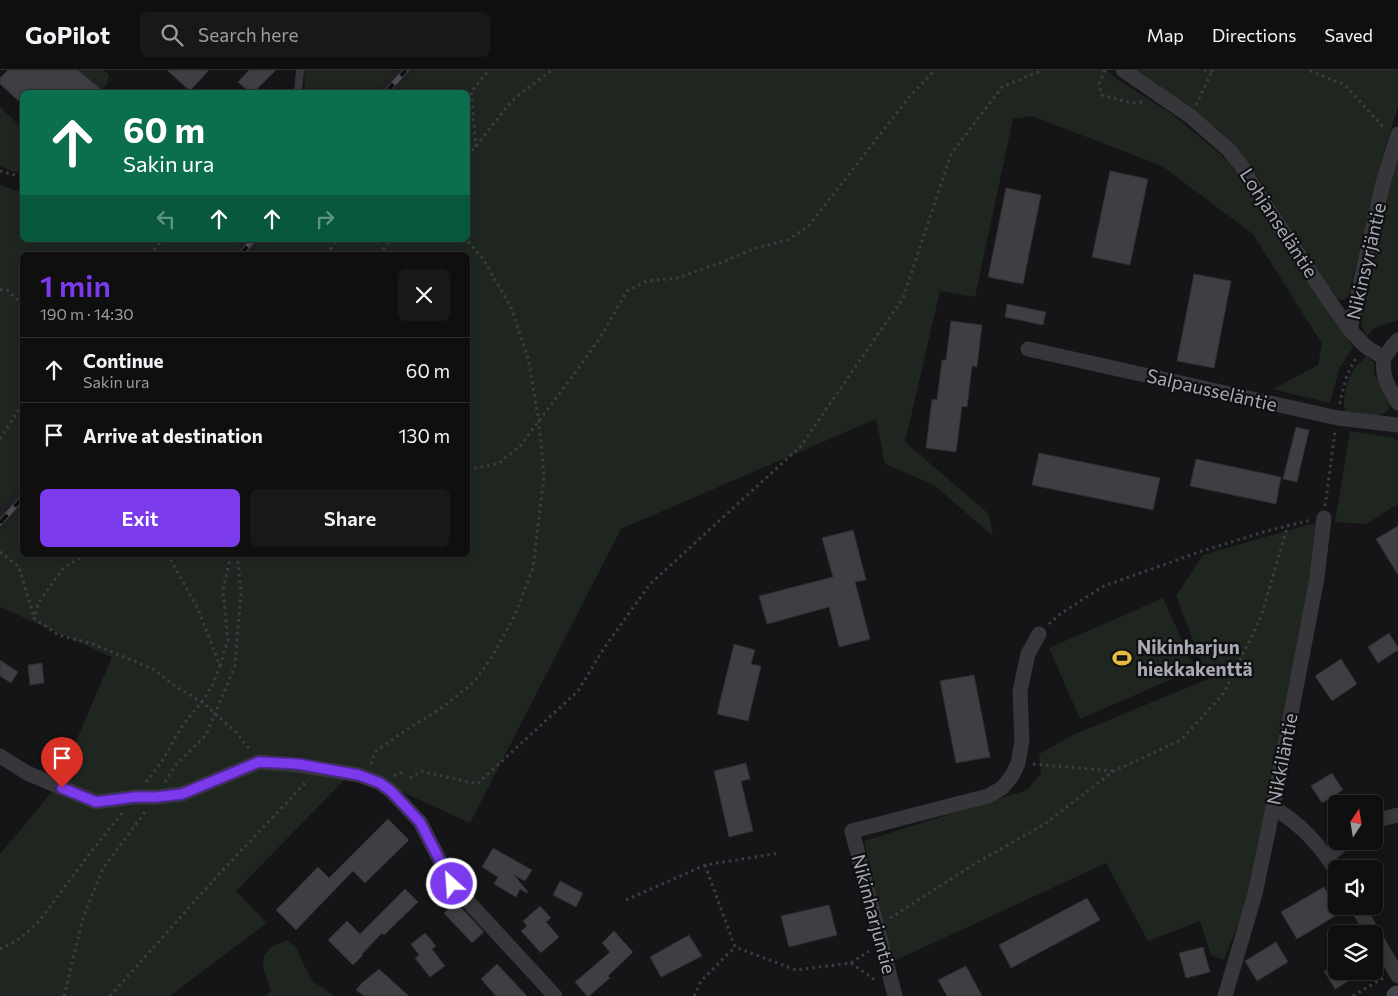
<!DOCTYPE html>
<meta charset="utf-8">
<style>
:root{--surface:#100f10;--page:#191819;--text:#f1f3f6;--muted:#9c9c9f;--line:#302f30;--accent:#7c3aed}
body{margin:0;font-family:Commissioner,sans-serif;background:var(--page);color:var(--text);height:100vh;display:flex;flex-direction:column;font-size:19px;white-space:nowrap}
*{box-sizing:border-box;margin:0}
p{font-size:16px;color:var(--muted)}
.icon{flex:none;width:28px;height:28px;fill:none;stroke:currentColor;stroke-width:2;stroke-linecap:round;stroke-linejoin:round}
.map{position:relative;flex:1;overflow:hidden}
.side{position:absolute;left:20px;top:182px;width:450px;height:305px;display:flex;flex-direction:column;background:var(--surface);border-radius:8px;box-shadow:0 2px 8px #0003,0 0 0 1px var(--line)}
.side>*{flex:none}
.banner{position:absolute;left:20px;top:20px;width:450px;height:152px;border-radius:8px;box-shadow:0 2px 8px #0003,0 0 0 1px var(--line);background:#0b6e4f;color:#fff;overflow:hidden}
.needle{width:32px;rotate:12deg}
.tools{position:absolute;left:1328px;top:725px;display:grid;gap:10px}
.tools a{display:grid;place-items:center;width:55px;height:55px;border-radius:8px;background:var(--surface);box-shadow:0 2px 8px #0003,0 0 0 1px var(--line);font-size:25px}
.pin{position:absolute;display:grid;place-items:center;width:42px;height:42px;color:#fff;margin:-51px -21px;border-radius:50% 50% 50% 0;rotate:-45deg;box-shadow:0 0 5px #0007}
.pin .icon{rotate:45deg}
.me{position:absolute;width:55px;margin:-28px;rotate:334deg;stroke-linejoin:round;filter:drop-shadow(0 0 4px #0008)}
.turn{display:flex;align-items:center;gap:18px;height:105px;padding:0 20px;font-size:22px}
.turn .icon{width:65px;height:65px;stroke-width:2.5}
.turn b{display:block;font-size:35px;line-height:42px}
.lanes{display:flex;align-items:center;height:48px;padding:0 20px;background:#0003;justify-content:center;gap:25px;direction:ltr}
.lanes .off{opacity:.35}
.round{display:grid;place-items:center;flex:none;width:52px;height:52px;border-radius:8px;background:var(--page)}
.overview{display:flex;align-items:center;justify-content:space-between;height:85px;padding:0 20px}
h1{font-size:30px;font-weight:600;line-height:38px;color:var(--accent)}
.primary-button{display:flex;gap:10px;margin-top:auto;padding:10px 20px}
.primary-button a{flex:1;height:58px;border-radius:8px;background:var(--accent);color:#fff;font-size:20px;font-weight:600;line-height:58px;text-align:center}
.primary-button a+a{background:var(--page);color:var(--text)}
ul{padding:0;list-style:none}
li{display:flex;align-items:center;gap:15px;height:65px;padding:0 20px;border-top:1px solid var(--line)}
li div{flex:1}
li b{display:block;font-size:19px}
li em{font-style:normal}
header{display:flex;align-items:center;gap:30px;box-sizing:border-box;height:70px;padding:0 25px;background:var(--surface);border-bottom:1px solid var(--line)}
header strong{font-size:24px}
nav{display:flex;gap:28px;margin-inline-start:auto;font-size:18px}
.search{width:350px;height:45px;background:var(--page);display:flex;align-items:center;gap:12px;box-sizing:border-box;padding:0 18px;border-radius:8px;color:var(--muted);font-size:19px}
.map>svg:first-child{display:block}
.built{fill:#212123}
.green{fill:#1f2620}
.building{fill:#3f3f43;stroke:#2f2f32}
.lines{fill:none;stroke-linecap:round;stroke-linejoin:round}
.path{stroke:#3c3d42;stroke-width:3;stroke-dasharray:2.5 4;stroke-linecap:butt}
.lane{stroke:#36363b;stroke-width:8}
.street{stroke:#36363b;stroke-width:15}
.secondary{stroke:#44454b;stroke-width:21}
.rail-casing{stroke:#4b4c52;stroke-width:5.5}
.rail{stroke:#100f11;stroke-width:4;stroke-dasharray:11;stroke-linecap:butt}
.route-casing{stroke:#51269a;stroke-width:12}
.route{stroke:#7c3aed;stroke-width:9}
.labels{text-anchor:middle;stroke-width:4.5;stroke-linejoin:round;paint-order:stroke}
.street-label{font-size:19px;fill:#a7aab5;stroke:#100f11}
.poi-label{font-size:19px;font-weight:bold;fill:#a7aab5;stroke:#100f11;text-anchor:start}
</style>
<header>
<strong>GoPilot</strong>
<div class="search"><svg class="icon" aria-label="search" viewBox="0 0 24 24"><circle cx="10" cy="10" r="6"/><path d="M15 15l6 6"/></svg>Search here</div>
<nav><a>Map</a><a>Directions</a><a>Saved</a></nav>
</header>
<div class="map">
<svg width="1398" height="926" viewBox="0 0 1398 926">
<rect width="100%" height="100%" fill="#151416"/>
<!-- built -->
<g class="built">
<polygon points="393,0 415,0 396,22 374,22"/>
<polygon points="245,170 263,170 249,185 230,185"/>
<polygon points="22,414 22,437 0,462 0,440"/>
</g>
<!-- green -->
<g class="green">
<polygon points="78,0 104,0 109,5 108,13 101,20"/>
<polygon points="304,0 393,0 374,22 305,22"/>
<polygon points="415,0 1107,0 1115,8 1172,44 1228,91 1353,277 1339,299 1330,333 1273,319 1318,295 1322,274 1253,164 1162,96 1032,46 1013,49 975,227 940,221 905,372 989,444 993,466 934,415 885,394 876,349 621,459 470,753 354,700 236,821 267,853 170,926 0,926 0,784 57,716 112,587 0,537 0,462 22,437 22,485 468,485 468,185 249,185 263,170 468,170 468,22 396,22"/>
<polygon points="1133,0 1398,0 1398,36 1385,79 1348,227 1343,230 1334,228 1256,104 1238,80 1222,63 1180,31"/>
<polygon points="0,37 22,58 22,103 15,102 0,96"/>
<path d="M1398,81V250L1374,258L1367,266C1361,258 1361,250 1361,240Z"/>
<polygon points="0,115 14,120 22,121 22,170 245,170 230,185 22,185 22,414 0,440"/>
<path d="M1366,286L1374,293V303L1390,335L1389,340C1375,351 1362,345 1346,342C1340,330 1348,309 1355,298C1358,294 1363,290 1366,286Z"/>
<polygon points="1350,361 1394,368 1398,372 1398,434 1366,454 1335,452"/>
<polygon points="1319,453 1312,508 1251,822 1224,890 1211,885 1200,851 1148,871 1106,793 892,892 864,771 1027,720 1041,703 1039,684 1075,664 1208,609 1176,526 1203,485 1307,455"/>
<polygon points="1163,528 1195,599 1080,649 1049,578"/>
<polygon points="287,870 296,878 305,897 313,911 334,926 265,926 271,921 263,898 264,885 273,876"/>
</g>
<!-- building -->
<g class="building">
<polygon points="8,0 78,0 104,22 22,22 22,34 0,14 0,8"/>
<polygon points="167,0 209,0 190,21"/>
<polygon points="249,0 276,0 254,22 249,22 238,12"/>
<polygon points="1110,101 1148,109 1130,195 1092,187"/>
<polygon points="1006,118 1041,125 1023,214 988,207"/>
<polygon points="1194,204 1231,211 1214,298 1177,291"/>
<polygon points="1007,234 1046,242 1043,255 1005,247"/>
<polygon points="951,251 982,255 977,297 972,296 967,337 962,336 956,382 926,378 932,329 937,330 942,290 946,290"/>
<polygon points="1296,357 1309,360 1297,412 1283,409"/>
<polygon points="1039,383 1160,408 1153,440 1032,415"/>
<polygon points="1196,389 1281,407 1276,434 1190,416"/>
<polygon points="1398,456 1398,505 1376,469"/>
<polygon points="853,460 866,510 855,512 870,569 839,577 829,537 767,554 759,526 833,507 822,468"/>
<polygon points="1389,563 1398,577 1398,580 1378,593 1368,577"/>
<polygon points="734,574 755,580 751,594 761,596 748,651 717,644"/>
<polygon points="1341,589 1357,614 1332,631 1315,606"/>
<polygon points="0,590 18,602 11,613 0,606"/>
<polygon points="42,593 44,613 30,615 28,595"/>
<polygon points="974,605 990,687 956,693 940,611"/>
<polygon points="746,693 750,709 741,711 753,761 729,767 714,701"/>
<polygon points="1332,703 1343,720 1322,733 1311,716"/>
<polygon points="388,749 409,770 365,813 353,801 296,860 276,840 318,797 329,808"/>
<polygon points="493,778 532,800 525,811 514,805 528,822 527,823 520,819 516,827 494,814 498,807 482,797"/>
<polygon points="560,811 583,823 576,837 553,825"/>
<polygon points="1324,817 1340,843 1297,869 1281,842"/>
<polygon points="405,819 418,832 384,865 382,863 362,884 363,885 353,895 328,870 347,851 360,864"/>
<polygon points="1087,828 1100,850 1011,898 999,875"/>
<polygon points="456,832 484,862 472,873 444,843"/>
<polygon points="829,835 837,865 789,877 781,846"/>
<polygon points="540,836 551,848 546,852 559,867 541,883 521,861 527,856 523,851"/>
<polygon points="614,861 633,882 608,906 610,908 589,926 587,926 575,912 610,882 602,873"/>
<polygon points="425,863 436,876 432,879 445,896 430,907 415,888 419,885 411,874"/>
<polygon points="689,865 702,886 661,907 650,887"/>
<polygon points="1276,872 1288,892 1257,911 1245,891"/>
<polygon points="1203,877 1210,902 1186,908 1179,883"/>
<polygon points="497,894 527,926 496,926 481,909"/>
<polygon points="966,896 982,926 947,926 938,910"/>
<polygon points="379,899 409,926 364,926 356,920 362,913"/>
<polygon points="1324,901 1365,901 1335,919"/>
</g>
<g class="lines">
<!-- path -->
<g class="path">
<polyline points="1105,0 1099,14 1102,25 1132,33 1143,32"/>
<polyline points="1204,0 1212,1 1214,0"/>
<polyline points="1311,0 1311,1 1345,15 1385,59"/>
<polyline points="1196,35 1212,1"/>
<polyline points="468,56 473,52"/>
<polyline points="476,77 471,22 489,0"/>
<polyline points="468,86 506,38 517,26 552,0"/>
<polyline points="0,101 22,107"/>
<polyline points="150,185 162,170"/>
<polyline points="327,185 336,170"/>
<polyline points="379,185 390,170"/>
<polyline points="0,220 7,220 22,234"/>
<path d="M1340,334C1343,317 1347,301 1357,287"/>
<polyline points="0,369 22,335"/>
<polyline points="468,400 499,393 520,376 578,299 601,266 627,221 647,211 677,208 720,193 756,178 787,170 808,157 910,26 935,0"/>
<polyline points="1325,436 1335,362"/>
<polyline points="0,482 19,497 34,547"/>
<polyline points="86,485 64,497 39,532 34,548 58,565 93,574 153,599 175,616 202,632 236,662 251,681"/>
<polyline points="1049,554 1060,544 1104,516 1202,481 1267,461 1311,450"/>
<polyline points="220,596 228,570 223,520 231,485"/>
<polyline points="371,694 375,682 406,660 443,637 474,612 492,587 515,545 533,498 544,406 539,352 528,288 511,237 483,189 467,170"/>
<polyline points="1033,694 1114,701"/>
<polyline points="394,706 404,701"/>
<polyline points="410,708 421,701 477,714 578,621 604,578 650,514 800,377 903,228 951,84 1002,17 1043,0"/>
<polyline points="146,712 162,691 182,656 202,632 212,616 220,596 198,539 168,485"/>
<polyline points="165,712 175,696 206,665 235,596 241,522 237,485"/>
<polyline points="705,795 735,877 796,900 851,893 869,881"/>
<polyline points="626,830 705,795 780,783"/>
<polyline points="890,848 976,793 1043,755 1114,701 1181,670 1224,623 1261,547 1288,455"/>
<polyline points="0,879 21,868 40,850 87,787 122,743"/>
<polyline points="851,893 875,910"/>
<polyline points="64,926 83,848 103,798 145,742"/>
<polyline points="110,926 220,803 308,710"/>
<polyline points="694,926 701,911 735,877"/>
<polyline points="1353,926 1383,908"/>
</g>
<!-- lane -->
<polyline class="lane" points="298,22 300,0"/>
<!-- street -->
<g class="street">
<path d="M1123,0L1190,46L1229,80L1240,94L1259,125L1330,232L1350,260L1365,276L1384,288C1381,307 1389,317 1398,333"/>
<polyline points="1350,260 1357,227 1383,113 1398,64"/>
<polyline points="1028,279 1338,348 1398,355"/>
<polyline points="1384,288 1393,275 1398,270"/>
<polyline points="0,686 27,703 96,732 135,727 156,727 182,724 259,692 298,695 359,705 380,713 391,721 420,752 452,814 555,926"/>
<path d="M1273,738C1298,751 1322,777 1336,801"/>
<polyline points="1374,753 1381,749 1398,745"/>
<polyline points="1328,786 1346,771"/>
<polyline points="1357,836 1373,864"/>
<polyline points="1374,865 1398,906"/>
<polyline points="895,926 852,761 988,726 1002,718 1012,706 1018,693 1022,671 1020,621 1028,584 1039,564"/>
<polyline points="1225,926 1255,824 1273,738 1317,508 1324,448"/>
</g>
<!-- secondary -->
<polyline class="secondary" points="1397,926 1398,926"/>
<!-- rail casing -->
<g class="rail-casing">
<g id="rail">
<polyline points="386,22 406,0"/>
<polyline points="240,185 253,170"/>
<polyline points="0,453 22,428"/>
</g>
</g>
<!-- rail -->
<use href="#rail" class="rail"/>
</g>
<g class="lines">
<!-- route casing -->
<g class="route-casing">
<polyline id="route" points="62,718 96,732 135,727 156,727 182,724 259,692 298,694 359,705 380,713 391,721 420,752 452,814"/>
</g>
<!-- route -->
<use href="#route" class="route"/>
</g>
<!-- icons -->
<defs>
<g id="stadium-bare" transform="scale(1.5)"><path d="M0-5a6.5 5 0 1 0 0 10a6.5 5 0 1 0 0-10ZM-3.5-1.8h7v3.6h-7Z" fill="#e5bc3d" stroke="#100f11" stroke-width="2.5" paint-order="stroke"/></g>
</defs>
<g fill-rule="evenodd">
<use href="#stadium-bare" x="1122" y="588"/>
</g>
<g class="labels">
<!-- street labels -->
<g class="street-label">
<text transform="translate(1279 153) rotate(57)" y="7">Lohjanseläntie</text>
<text transform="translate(1366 191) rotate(-77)" y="7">Nikinsyrjäntie</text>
<text transform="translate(1212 320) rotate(13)" y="7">Salpausseläntie</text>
<text transform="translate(1282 689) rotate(-79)" y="7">Nikkiläntie</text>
<text transform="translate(874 844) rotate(75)" y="7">Nikinharjuntie</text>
</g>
<!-- poi labels -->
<g class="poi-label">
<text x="1137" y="584">Nikinharjun<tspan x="1137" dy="22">hiekkakenttä</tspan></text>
</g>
</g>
</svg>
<div class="tools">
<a><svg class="needle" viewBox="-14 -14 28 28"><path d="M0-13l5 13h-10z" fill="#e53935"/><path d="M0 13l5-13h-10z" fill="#9c9c9f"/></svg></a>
<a><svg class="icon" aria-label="sound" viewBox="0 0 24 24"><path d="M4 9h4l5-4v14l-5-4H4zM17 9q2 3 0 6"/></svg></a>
<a><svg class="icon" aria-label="layers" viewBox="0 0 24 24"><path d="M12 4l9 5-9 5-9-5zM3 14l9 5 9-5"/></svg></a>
</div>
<div class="pin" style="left:62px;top:718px;background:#d93025"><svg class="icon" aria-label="arrive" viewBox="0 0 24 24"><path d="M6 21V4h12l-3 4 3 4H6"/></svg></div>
<svg class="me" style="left:452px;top:814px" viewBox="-20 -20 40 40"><circle r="17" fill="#7c3aed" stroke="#fff" stroke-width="3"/><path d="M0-11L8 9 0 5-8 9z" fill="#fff"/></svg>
<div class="banner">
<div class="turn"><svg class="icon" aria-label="ahead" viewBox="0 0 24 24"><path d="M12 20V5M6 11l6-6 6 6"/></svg><div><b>60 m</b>Sakin ura</div></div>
<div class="lanes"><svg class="icon off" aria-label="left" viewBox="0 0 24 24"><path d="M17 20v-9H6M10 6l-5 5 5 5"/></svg><svg class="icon" aria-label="ahead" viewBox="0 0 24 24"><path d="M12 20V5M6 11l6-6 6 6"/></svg><svg class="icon" aria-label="ahead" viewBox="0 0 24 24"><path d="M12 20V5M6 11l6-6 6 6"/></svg><svg class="icon off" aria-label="right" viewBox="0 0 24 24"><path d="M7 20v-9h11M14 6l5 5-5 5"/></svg></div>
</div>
<section class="side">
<div class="overview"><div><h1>1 min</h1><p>190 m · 14:30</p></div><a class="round"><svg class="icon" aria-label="close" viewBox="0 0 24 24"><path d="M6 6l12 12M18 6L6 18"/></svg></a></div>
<ul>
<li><svg class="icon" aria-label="ahead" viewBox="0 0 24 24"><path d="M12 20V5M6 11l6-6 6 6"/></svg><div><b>Continue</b><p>Sakin ura</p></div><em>60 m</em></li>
<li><svg class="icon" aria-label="arrive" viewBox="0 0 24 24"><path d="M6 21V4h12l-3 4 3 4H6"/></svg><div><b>Arrive at destination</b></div><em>130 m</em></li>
</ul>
<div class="primary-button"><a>Exit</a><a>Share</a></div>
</section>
</div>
